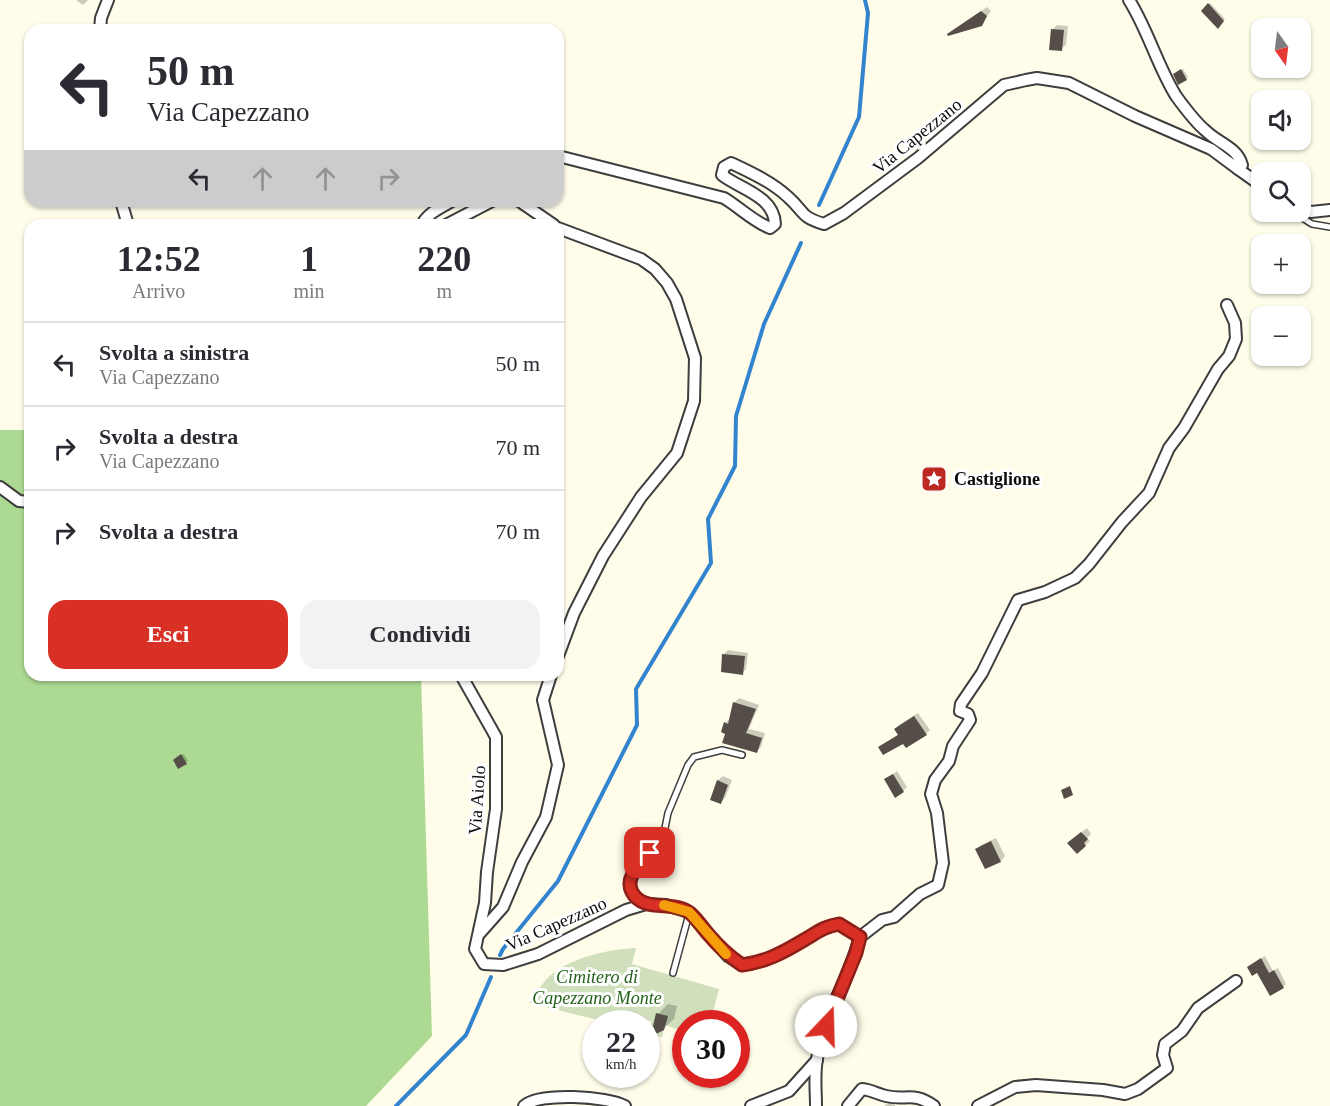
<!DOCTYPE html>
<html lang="it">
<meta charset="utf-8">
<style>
:root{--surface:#fff;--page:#f2f2f3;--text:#2b2b33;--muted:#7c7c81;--line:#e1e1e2;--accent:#d93025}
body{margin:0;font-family:Georgia,serif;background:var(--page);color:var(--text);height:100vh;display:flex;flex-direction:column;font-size:22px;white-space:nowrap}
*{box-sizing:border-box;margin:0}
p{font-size:20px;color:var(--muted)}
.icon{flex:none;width:33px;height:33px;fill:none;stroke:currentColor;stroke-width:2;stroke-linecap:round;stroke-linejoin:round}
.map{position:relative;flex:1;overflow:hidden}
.panel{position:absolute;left:24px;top:219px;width:540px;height:462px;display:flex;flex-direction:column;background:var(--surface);border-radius:18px;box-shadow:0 2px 4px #0004}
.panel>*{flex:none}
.top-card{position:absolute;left:24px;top:24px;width:540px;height:183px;border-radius:18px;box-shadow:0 2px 4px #0004;background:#fff;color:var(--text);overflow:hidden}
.needle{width:39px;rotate:166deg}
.buttons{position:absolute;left:1251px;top:18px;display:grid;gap:12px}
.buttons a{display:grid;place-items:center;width:60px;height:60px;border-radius:12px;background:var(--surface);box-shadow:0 2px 4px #0004;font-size:30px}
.speed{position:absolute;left:582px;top:1010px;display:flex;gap:12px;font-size:30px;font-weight:700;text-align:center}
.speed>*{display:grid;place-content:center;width:78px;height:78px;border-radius:50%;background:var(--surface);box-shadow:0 2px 4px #0004;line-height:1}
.speed small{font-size:15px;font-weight:400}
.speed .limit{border:9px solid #d22;background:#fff;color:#111}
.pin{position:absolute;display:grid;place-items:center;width:51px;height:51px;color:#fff;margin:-26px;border-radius:12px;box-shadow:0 3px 9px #0006}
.me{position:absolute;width:66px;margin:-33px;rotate:21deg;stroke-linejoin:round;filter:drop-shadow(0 0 4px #0008)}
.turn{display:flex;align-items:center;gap:21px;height:126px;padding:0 24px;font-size:27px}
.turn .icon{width:78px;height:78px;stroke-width:2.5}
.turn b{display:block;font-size:42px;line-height:51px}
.lanes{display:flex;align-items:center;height:57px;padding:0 24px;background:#0003;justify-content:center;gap:30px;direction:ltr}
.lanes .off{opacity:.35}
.eta{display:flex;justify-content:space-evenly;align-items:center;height:102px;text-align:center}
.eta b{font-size:36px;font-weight:700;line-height:42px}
.button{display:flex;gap:12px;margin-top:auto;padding:12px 24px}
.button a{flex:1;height:69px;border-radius:18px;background:var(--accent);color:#fff;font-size:24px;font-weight:700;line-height:69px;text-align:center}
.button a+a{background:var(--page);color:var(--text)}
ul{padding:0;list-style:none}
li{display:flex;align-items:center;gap:18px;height:84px;padding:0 24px;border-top:2px solid var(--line)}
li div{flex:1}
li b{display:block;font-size:22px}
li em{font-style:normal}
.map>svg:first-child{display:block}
.forest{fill:#adda92}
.cemetery{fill:#d1e0bc}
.shadow{fill:#0003}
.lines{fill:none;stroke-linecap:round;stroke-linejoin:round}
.stream{stroke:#3384cf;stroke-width:4}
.building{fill:#544d48}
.service-casing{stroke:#3e3e3e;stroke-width:8}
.minor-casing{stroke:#3e3e3e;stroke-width:14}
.service{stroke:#fff;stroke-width:5}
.minor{stroke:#fff;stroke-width:10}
.route-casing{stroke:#8d1f18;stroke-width:15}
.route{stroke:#d93025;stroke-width:10}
.slow{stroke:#f59e0b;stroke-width:10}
.labels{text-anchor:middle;stroke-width:6;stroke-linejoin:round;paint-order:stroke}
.street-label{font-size:18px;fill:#0b0b0b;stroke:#fff}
.poi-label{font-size:18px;font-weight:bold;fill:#0b0b0b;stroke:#fff;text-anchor:start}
.park-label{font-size:18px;font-style:italic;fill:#24631b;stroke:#fff}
</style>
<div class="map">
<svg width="1330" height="1106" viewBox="0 0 1330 1106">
<rect width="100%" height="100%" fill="#fffdea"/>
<!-- forest -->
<polygon class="forest" points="0,430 30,430 30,675 421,675 432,1036 366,1106 0,1106"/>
<!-- cemetery -->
<path class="cemetery" d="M636,948L632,964L719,989L710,1023H686L685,1032L665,1025L662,1037L648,1034L652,1021L617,1013L613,1023H610L529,1003C536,994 543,981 552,974C573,957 610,949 636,948Z"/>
<!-- shadow -->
<g class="shadow">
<polygon points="76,0 88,0 83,5"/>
<polygon points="1210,3 1225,19 1218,26 1203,11"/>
<polygon points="987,7 991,11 981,25 949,34"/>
<polygon points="1057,25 1068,26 1066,45 1061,49 1052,30"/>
<polygon points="1183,69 1188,77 1186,79 1176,73"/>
<polygon points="728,650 748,653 746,669 742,673 724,654"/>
<polygon points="739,698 759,705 749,729 765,733 761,747 756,752 726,733 725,723 730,719 734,703"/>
<polygon points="918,713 930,730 926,734 879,747 899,734 895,729 899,725"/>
<polygon points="184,754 188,761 179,767 176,758"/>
<polygon points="897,771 907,787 903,791 886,779"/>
<polygon points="723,776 732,780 725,798 721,802 712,799 718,780"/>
<polygon points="1087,828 1091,834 1087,838 1090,841 1077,852 1074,838"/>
<polygon points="996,838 1005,856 1001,861 986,867 977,849 981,845"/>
<polygon points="1265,956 1273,971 1278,968 1286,984 1283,987 1249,967"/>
<polygon points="668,1004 677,1006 674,1019 663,1029 658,1014"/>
<polygon points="888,1103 895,1105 895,1106 884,1106"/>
</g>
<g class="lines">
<!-- stream -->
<g class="stream">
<polyline points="819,205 859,117 868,13 865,0"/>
<polyline points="500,955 503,949 558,881 637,725 636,689 711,563 708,519 735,466 736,416 764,324 801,243"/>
<polyline points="396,1106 466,1035 491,977"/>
</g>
</g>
<!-- building -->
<g class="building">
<polygon points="1208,3 1224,21 1218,29 1201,11"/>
<polygon points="981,11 987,16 982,26 948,36 947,34"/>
<polygon points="1051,29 1064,30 1062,51 1049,50"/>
<polygon points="1181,69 1187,80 1178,85 1173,74"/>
<polygon points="722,654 745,656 743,675 721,672"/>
<polygon points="733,702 756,709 746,733 762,738 757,753 722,743 725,734 721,732 724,722 728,724"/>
<polygon points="914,716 927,735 906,748 903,744 883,755 878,747 898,735 894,729"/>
<polygon points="181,754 187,764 178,769 173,760"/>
<polygon points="893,774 904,792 895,798 884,779"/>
<polygon points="717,780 728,785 721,804 710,800"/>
<polygon points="1070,786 1073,795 1064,799 1061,790"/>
<polygon points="1081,832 1088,839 1084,843 1086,846 1077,854 1067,843"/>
<polygon points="991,841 1001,862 985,869 975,849"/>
<polygon points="1261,958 1269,973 1274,970 1284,988 1270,996 1257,973 1252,976 1247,967"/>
<polygon points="656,1013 668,1016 664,1030 656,1034 653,1026"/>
</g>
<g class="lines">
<!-- service casing -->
<g class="service-casing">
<g id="service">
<polyline points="1293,212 1312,224 1330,227"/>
<polyline points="645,904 633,895 630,880 665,828 668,813 688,765 694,757 722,750 742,755"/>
<polyline points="673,973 689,914"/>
</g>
</g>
<!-- minor casing -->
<g class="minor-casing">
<g id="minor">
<polyline points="100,30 101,18 108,0"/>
<path d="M558,156L724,198C739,207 754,222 770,228L775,224C774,196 740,189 722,175L724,167L731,163C750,172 772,182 788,197C805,212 800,217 824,224L844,213L918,158L1004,85L1026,80L1037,78L1069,83L1135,116L1211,149L1238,169L1242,165C1237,147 1218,143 1206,131C1195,122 1184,107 1176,96C1157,65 1148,30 1129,0"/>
<polyline points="1238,169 1262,186"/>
<polyline points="121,201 128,225"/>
<polyline points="519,201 554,225"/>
<polyline points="1300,208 1311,212 1330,210"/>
<path d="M422,225C427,213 442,207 452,201"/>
<polyline points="446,225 492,201"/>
<polyline points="558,228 641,259 655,269 667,283 676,299 695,358 694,401 677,453 641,497 603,556 574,613 558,656"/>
<polyline points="0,487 19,501 30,502"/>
<path d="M461,675L496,737V809L487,872L485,903L475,949L484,964L503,965L538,954L626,910L646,904L666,905L689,912L728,956L742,965C766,962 784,952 804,940C818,932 823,927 839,924L860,937C849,978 824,1016 817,1059C814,1074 816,1091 816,1106"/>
<polyline points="480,933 503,907 522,862 546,817 558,765 543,700 551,675"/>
<polyline points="860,937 882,920 894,917 920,894 938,885 943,863 937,813 931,794 935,780 949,761 953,746 970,720 968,714 960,711 961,704 982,673 1018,600 1045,592 1075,578 1089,564 1122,522 1149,493 1169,448 1184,428 1218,369 1229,356 1236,339 1235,323 1227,305"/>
<path d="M524,1106C539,1092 607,1096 625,1106"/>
<polyline points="751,1106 789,1091 817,1060"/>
<path d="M848,1106L862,1089C872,1090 877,1094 886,1096C907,1101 913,1091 934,1106"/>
<polyline points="978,1106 1015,1087 1036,1085 1103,1090 1125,1094 1138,1089 1167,1068 1163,1055 1165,1044 1182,1031 1198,1008 1236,981"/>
</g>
</g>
<!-- service -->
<use href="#service" class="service"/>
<!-- minor -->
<use href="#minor" class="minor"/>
</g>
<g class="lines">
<!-- route casing -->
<g class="route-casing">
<path id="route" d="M650,853C641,864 624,877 632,892C643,913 674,900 690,913C697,919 703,928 708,934C719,947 729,956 742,965C766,962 784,952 804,940C818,932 823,927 839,924L860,937L856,953L826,1026"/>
</g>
<!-- route -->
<use href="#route" class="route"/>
<!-- slow -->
<polyline class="slow" points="664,905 689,912 726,954"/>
</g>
<!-- icons -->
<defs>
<g id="sight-square" transform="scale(1.35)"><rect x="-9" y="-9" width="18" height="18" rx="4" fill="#bd2721" stroke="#fff"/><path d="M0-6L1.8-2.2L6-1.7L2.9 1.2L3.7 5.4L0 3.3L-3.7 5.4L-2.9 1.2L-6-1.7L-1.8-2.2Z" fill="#fff"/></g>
</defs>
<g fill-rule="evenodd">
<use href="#sight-square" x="934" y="479"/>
</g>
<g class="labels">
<!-- street labels -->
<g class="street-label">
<text transform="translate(917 136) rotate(-39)" y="6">Via Capezzano</text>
<text transform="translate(477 800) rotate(-86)" y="6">Via Aiolo</text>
<text transform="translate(556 924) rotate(-24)" y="6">Via Capezzano</text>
</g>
<!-- poi labels -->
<g class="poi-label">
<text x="954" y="485">Castiglione</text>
</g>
<!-- park labels -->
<g class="park-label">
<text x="597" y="983">Cimitero di<tspan x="597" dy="21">Capezzano Monte</tspan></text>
</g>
</g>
</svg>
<div class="buttons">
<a><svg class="needle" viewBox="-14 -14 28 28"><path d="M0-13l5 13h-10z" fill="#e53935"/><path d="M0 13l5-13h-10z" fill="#7c7c81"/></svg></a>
<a><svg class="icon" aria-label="sound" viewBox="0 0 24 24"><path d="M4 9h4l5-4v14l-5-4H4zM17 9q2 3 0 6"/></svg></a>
<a><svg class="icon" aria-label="search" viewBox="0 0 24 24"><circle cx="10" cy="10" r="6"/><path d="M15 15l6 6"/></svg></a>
<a>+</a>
<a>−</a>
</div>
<div class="speed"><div>22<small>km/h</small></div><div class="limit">30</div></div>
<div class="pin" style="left:650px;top:853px;background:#d93025"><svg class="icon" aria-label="arrive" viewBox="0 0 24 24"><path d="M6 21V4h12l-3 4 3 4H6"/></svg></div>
<svg class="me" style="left:826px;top:1026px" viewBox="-20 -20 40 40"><circle r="19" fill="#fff"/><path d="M0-13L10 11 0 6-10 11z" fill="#d93025"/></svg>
<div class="top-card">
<div class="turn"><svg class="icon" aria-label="left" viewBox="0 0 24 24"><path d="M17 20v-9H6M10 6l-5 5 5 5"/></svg><div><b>50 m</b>Via Capezzano</div></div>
<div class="lanes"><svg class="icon" aria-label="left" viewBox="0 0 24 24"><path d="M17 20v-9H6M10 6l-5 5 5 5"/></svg><svg class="icon off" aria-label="ahead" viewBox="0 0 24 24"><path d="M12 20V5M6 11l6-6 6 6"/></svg><svg class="icon off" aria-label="ahead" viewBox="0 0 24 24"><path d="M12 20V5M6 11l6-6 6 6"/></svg><svg class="icon off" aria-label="right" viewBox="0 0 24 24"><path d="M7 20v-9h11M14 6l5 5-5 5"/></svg></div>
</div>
<section class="panel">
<div class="eta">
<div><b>12:52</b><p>Arrivo</p></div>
<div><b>1</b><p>min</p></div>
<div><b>220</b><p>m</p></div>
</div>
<ul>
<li><svg class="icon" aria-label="left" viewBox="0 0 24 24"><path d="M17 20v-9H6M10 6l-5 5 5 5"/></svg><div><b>Svolta a sinistra</b><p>Via Capezzano</p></div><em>50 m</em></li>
<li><svg class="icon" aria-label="right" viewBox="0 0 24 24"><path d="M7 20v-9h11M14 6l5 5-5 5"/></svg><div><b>Svolta a destra</b><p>Via Capezzano</p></div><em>70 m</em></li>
<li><svg class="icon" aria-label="right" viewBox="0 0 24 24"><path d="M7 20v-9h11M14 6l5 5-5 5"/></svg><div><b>Svolta a destra</b></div><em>70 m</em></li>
</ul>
<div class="button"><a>Esci</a><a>Condividi</a></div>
</section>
</div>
